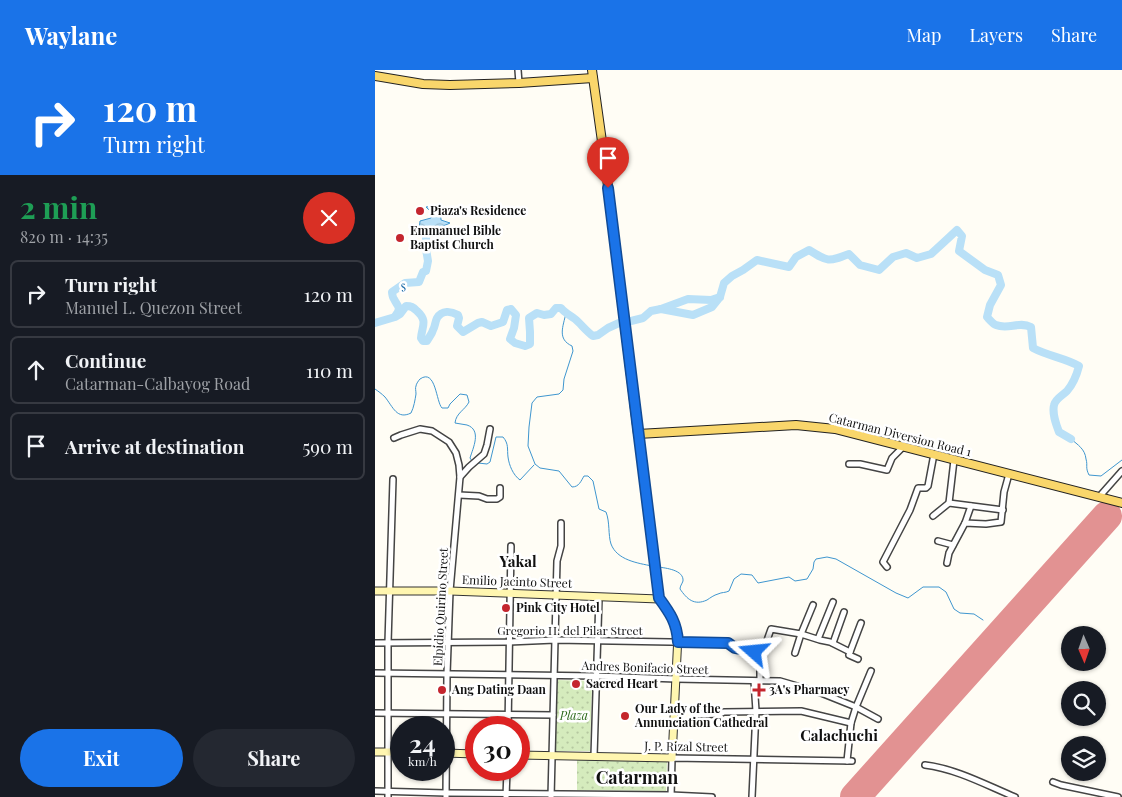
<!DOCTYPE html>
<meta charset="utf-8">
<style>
:root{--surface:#171b24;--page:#242831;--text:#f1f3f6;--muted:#9ea1a6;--line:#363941;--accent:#1a73e8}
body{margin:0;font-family:"Playfair Display",serif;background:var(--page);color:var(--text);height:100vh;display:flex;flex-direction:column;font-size:19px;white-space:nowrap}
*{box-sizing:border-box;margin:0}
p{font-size:16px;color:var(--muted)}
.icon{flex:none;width:28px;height:28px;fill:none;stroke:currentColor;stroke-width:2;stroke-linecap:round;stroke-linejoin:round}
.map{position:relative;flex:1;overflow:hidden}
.details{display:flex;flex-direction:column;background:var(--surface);width:375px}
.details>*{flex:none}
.banner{background:#1a73e8;color:#fff;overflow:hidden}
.needle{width:32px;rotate:178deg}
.tools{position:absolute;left:686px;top:556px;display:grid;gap:10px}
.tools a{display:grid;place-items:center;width:45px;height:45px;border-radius:50%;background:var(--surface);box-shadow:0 1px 4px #0004;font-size:25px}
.speed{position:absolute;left:15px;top:646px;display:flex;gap:10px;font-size:25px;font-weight:700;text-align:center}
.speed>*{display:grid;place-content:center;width:65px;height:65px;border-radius:50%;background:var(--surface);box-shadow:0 1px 4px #0004;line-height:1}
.speed small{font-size:12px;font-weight:400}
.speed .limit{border:8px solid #d22;background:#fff;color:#111}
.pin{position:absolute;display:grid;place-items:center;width:42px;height:42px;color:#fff;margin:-51px -21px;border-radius:50% 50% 50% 0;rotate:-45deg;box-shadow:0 0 5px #0007}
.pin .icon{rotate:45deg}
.me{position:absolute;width:55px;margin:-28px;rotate:288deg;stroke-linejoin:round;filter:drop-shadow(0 0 4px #0008)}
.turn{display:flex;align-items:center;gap:18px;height:105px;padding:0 20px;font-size:22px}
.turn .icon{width:65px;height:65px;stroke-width:2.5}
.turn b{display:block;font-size:35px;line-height:42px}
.round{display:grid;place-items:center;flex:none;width:52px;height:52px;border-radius:26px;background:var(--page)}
.overview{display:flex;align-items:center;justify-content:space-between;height:85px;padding:0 20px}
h1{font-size:30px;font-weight:700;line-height:38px;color:#1e9e55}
.action{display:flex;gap:10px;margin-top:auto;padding:10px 20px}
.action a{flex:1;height:58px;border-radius:30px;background:var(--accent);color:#fff;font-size:20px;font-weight:700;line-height:58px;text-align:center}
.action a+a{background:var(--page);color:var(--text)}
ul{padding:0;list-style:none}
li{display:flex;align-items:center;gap:15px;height:68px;margin:0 10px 8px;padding:0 10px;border:2px solid var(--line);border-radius:8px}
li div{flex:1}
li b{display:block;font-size:19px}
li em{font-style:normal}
header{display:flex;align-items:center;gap:30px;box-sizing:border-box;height:70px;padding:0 25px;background:var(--accent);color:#fff}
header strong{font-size:24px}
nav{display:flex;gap:28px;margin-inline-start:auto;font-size:18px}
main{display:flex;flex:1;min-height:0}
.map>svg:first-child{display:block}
.park{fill:url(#park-dots)}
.water{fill:url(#water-waves);stroke:#3f96cf}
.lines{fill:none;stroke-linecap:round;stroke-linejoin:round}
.stream{stroke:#3f96cf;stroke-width:1}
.river{stroke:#b9e0f7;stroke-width:8}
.runway{stroke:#e29292;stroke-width:30}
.street-casing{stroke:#444;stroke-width:8}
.secondary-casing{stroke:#333;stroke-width:9}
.primary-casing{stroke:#222;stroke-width:10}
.street{stroke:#fff;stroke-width:5}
.secondary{stroke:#fff6b0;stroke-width:7}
.primary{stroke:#f9d66b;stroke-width:8}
.route-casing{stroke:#114b97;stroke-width:12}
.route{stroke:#1a73e8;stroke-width:9}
.poi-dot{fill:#c4262e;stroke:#fff;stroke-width:2}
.labels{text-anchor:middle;stroke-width:5;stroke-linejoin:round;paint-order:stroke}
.poi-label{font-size:12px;font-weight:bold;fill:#111;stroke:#fff;text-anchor:start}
.street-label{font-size:12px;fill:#111;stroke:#fff}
.park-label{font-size:12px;font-style:italic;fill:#2f6b1f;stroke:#fff}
.water-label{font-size:14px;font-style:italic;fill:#1768a6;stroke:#fff}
.quarter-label{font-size:15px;font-weight:bold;fill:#111;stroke:#fff}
.district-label{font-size:18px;font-weight:bold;fill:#111;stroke:#fff}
</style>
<header>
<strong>Waylane</strong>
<nav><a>Map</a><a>Layers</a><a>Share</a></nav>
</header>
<main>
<section class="details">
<div class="banner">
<div class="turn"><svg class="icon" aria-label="right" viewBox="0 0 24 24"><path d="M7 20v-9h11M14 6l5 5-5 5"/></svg><div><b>120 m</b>Turn right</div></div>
</div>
<div class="overview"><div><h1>2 min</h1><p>820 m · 14:35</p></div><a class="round" style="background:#d93025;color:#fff"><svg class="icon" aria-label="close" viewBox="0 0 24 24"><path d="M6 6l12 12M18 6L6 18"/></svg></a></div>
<ul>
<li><svg class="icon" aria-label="right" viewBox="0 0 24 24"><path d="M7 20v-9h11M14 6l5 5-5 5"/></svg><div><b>Turn right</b><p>Manuel L. Quezon Street</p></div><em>120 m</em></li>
<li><svg class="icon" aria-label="ahead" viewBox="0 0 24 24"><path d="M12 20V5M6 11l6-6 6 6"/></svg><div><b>Continue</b><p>Catarman-Calbayog Road</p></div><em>110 m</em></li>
<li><svg class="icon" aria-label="arrive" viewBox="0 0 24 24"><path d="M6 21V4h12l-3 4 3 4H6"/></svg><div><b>Arrive at destination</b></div><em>590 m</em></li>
</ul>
<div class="action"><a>Exit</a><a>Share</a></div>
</section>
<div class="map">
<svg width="747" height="727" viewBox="0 0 747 727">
<defs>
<pattern id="park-dots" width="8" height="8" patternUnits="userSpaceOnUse" patternTransform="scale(1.25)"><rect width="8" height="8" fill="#d5ebbd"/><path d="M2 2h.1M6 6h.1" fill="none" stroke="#b6c8a1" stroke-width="1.8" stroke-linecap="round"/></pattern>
<pattern id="water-waves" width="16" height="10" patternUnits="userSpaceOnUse" patternTransform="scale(1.25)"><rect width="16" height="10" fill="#b9e0f7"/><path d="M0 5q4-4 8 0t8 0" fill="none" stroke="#9ebfd3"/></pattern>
</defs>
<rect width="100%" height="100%" fill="#fffdf5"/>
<!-- park -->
<g class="park">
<polygon points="182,610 217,611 215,681 180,681"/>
<polygon points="202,689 292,690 291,721 202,720"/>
</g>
<!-- water -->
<path class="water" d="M65,135L66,150L75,153C68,157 56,158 51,164L48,161L44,160L45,151L56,148V142L51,137Z"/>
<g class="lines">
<!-- stream -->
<g class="stream">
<path d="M191,243C188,257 182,269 197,276L198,281L189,309L188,320L184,324L162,327L157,333L154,357L153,376L160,394L165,398L184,401L197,417C204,417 206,411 209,406H213L218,411L224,439L231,442C235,452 233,465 236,474C242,490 262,493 277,496"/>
<path d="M0,319C3,321 7,324 10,327C18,337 22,350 36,343C39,337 40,330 41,324C41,321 40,318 41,316C41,314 44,310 45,309C61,298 61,332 67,338H73L75,334L85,324L92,325L94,332C90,340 81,343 80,353C84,354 88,354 92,355C107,360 98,378 95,388L97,391"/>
<path d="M696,369C703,375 710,379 711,389C713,396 710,397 714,405L726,406L747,390"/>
<path d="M103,393L112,394L115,392L121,367H128C134,374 132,379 133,387C134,395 138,405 145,410L159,395"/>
<path d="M283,497C291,498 309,500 308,511C307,514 305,516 305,519C312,529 319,536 332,530C335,528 339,525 343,524C347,522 350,523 354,521L359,509L366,504L377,505L383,513L414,507L420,511L432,509L438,499L439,492L441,489L452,487L461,489L521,523L533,528L548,517H564L571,522L579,539L585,543L599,544L608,550"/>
</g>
<!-- river -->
<g class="river">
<path d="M286,239L318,245L337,237L345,227L349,213L357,206L368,200L382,190L414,197L421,187L434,180C453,192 453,192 474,184L485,195L504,200L518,187L531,183L542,188L556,184L568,173L582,160L587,166L584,181L610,200L623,205L626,215L615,235L612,247C614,249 618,254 621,255C633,260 644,251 656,257L658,278C673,286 690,288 704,296C702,304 698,314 692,321C688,325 680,329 679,335C677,344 681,354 684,362L696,369"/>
<path d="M21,245C27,237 22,236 19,229C18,229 17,223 17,222L30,213L44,212L48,202L51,201L53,191L51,179V161"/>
<path d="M0,253L20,247L25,244L31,236C36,236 38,237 42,241C53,251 47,256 46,268L48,271H52C54,267 57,264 58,260C60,257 60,252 62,248C67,240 76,241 83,245L84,248L82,256L88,262L103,253L107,252L116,256L128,252L132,240L136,239L141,245L139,258L135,269L140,273L150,276L155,274V262L154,248L162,243L169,245L176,244L181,238H186C190,243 195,245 200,249C206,254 211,261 218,266L223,265L233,258L244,253L256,251L268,248L276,241L286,239L313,229L336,230L345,227"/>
</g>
<!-- runway -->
<polyline class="runway" points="480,727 732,446"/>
<!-- street casing -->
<g class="street-casing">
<g id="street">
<polyline points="143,0 144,13"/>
<polyline points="19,368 26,365 45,359 57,361 74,372 81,383 84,395 85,407"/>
<polyline points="474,394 485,394 512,400 517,388 529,376"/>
<polyline points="84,425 104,426 112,429 122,429 125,427 125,418"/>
<polyline points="724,427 747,401"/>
<polyline points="574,433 579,390"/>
<polyline points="558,446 574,433 628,440"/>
<polyline points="590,453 596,436"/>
<polyline points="563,471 578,475"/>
<polyline points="572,493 574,483 590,453 611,454 626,452 629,422 634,404"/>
<polyline points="512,497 508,492 535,440 543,418 551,418 553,416 559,384"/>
<polyline points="443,569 458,532"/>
<polyline points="0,573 134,572 180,570 353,573 360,578 387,583"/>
<polyline points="458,573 469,542"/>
<polyline points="475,582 486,553"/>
<polyline points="420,583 426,564 438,535"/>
<polyline points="496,601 481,637 503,649"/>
<polyline points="0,603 221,606 301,609 405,611 446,623 481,637 476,653 472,691"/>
<polyline points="385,611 385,590 396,559 426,564 445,570 455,572 475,582 474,585 483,589"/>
<polyline points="0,643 178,645"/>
<polyline points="321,645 345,644 349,642 426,641 476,653"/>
<polyline points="133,658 136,476"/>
<polyline points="219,686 224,527"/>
<path d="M550,695C582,699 611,715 640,727"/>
<polyline points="678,712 686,715 743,727"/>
<polyline points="0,721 71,723 296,725 337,727"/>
<polyline points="13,727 13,573 18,409"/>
<polyline points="71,727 72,604 75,521 85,407 94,397 109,384 112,375 115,359"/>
<polyline points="131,727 132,700"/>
<polyline points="176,727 182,491 186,476 186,453"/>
<polyline points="296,727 297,688 477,691"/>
<polyline points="377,727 381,641 379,611"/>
</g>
</g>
<!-- secondary casing -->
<g class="secondary-casing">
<g id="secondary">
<polyline points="0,521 75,521 284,529"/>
<polyline points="0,682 26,682"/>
<polyline points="69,683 101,684"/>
<path d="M144,685L297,688L303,565C301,550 293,540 284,529L263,364"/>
</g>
</g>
<!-- primary casing -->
<g class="primary-casing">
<g id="primary">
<polyline points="217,0 231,100 263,364 421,355 460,359 747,433"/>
<polyline points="0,6 48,14 75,15 144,13 218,8"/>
</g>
</g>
<!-- street -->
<use href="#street" class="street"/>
<!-- secondary -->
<use href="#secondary" class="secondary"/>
<!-- primary -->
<use href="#primary" class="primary"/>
</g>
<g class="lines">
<!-- route casing -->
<g class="route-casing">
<path id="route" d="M233,118L284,528C295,543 302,553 303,572L353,573L360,578L379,582"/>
</g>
<!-- route -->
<use href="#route" class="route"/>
</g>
<!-- markers -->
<g class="poi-dot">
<circle cx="45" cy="141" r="5"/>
<circle cx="25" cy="168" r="5"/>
<circle cx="131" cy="538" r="5"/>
<circle cx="201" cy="614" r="5"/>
<circle cx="67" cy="620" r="5"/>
<path d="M381.5 612.5h5v5h5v5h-5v5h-5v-5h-5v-5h5z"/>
<circle cx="250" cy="646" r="5"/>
</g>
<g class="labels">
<!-- poi labels -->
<g class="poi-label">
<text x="55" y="145">Piaza's Residence</text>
<text x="35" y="165">Emmanuel Bible<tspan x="35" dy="14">Baptist Church</tspan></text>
<text x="141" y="542">Pink City Hotel</text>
<text x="211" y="618">Sacred Heart</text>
<text x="77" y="624">Ang Dating Daan</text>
<text x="394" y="624">3A's Pharmacy</text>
<text x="260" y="643">Our Lady of the<tspan x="260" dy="14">Annunciation Cathedral</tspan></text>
</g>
<!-- street labels -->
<g class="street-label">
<text transform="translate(525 365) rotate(14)" y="4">Catarman Diversion Road 1</text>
<text transform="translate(142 512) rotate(2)" y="4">Emilio Jacinto Street</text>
<text transform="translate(66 537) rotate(-87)" y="4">Elpidio Quirino Street</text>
<text x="195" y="565">Gregorio H. del Pilar Street</text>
<text transform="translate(270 598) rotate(2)" y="4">Andres Bonifacio Street</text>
<text transform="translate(311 677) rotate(1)" y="4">J. P. Rizal Street</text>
</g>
<!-- park labels -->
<g class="park-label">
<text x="199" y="650">Plaza</text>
</g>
<!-- water labels -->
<g class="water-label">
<text transform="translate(28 216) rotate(-24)" y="5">s</text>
</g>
<!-- quarter labels -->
<g class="quarter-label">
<text x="143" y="497">Yakal</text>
<text x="464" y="671">Calachuchi</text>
</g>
<!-- district labels -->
<g class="district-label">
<text x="262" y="714">Catarman</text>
</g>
</g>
</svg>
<div class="tools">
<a><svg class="needle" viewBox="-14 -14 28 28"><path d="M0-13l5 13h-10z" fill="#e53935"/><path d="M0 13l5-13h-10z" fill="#9ea1a6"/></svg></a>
<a><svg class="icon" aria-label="search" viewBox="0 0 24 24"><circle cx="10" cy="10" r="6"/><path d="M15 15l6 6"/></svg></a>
<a><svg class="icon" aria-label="layers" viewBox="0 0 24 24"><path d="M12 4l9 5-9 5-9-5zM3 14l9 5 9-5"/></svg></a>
</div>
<div class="speed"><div>24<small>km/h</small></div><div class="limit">30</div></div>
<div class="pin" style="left:233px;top:118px;background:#d93025"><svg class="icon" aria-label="arrive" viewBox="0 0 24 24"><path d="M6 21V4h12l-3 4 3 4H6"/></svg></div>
<svg class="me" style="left:379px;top:582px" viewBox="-20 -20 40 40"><path d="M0-17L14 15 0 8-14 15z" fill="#1a73e8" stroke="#fff" stroke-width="4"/></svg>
</div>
</main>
